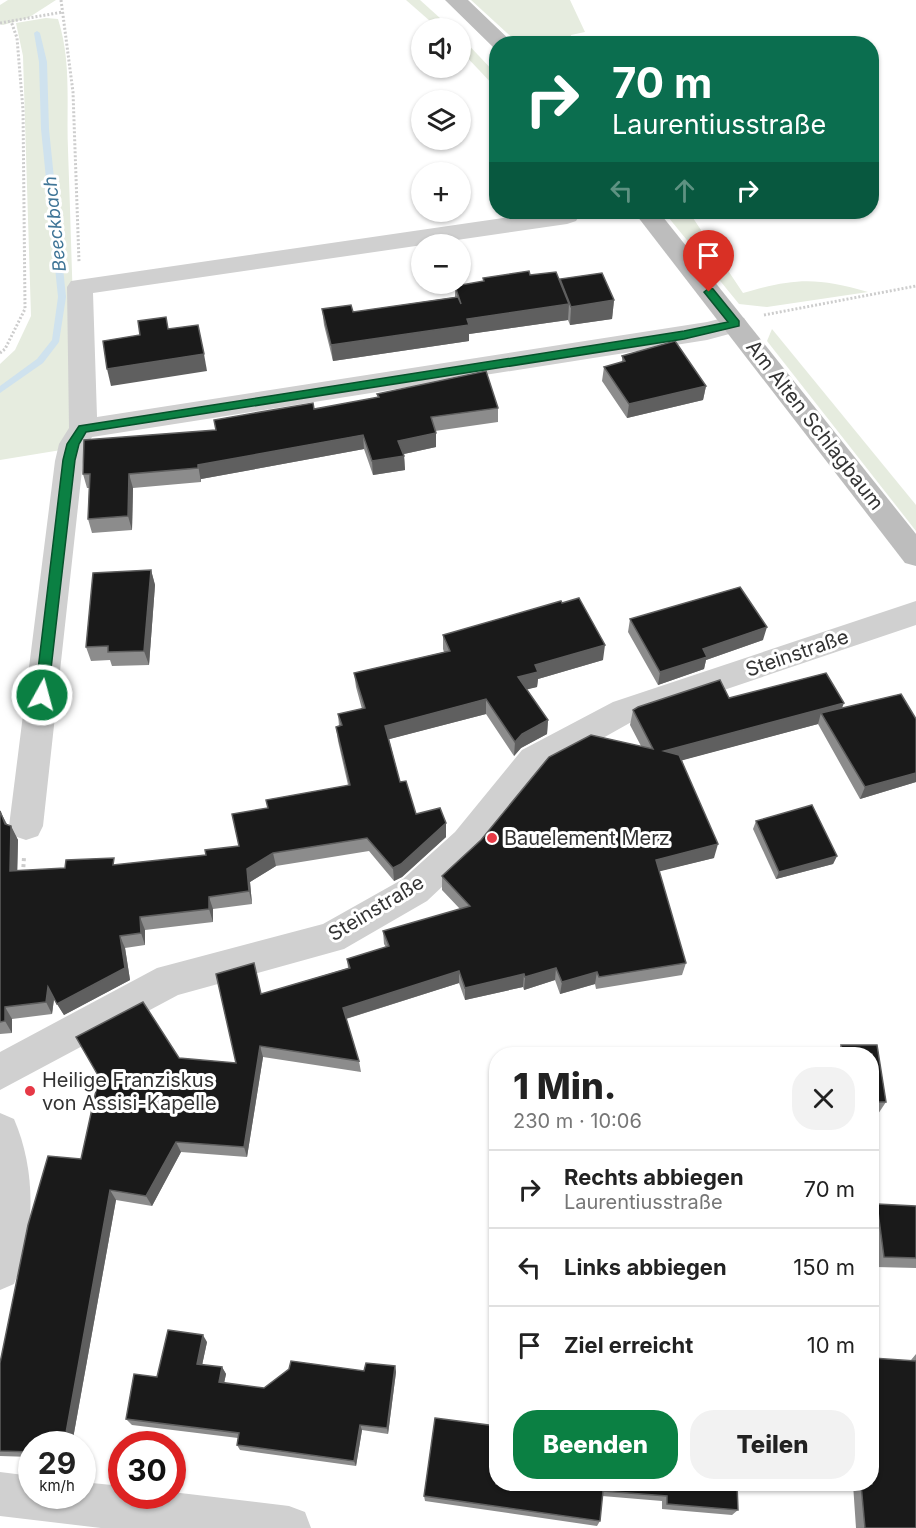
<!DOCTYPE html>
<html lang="de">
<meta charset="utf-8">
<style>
:root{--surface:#fff;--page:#f2f2f2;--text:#222;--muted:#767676;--line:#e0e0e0;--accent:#0b8043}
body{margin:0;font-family:Inter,sans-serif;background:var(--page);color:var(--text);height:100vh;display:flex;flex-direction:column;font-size:22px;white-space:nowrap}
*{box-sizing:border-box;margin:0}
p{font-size:20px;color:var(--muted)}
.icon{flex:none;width:33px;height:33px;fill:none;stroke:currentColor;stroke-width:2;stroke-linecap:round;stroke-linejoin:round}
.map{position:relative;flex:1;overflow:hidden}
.drawer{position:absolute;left:489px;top:1047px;width:390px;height:444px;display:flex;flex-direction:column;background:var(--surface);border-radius:24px;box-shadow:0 2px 4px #0004}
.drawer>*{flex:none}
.guide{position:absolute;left:489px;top:36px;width:390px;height:183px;border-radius:24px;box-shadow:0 2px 4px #0004;background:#0b6e4f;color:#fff;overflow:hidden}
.tools{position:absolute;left:411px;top:18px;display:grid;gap:12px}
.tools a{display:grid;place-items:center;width:60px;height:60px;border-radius:50%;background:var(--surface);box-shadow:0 2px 4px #0004;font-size:30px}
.speed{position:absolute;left:18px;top:1431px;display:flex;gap:12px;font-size:30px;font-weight:700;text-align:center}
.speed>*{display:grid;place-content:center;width:78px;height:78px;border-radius:50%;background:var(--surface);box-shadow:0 2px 4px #0004;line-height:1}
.speed small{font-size:15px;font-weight:400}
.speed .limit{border:9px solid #d22;background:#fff;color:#111}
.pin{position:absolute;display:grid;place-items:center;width:51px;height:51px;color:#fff;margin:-62px -26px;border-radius:50% 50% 50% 0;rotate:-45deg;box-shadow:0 0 6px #0007}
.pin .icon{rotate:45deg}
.me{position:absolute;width:66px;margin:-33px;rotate:7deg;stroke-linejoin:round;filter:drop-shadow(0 0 4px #0008)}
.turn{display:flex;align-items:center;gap:21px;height:126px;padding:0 24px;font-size:27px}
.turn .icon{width:78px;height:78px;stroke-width:2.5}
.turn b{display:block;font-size:42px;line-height:51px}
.lanes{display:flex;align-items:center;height:57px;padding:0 24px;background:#0003;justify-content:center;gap:30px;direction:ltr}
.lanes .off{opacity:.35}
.round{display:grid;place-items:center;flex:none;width:63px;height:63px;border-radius:24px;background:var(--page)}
.summary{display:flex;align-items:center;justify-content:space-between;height:102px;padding:0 24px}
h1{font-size:36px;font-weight:800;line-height:45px}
.action{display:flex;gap:12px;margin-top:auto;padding:12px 24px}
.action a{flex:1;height:69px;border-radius:24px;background:var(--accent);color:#fff;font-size:24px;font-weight:800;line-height:69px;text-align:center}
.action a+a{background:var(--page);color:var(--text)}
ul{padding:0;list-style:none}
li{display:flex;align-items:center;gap:18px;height:78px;padding:0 24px;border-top:2px solid var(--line)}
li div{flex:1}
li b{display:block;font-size:22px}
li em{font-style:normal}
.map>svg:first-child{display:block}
.green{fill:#e6ecdf}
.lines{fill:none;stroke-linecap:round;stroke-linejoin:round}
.stream{fill:#cfe2ee;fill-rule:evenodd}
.path-far1{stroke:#cdcdcd;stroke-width:3;stroke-dasharray:2 2;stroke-linecap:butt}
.path{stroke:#cdcdcd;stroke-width:4;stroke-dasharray:3 3;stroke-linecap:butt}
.street{fill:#d0d0d0;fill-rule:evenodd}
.secondary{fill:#bdbdbd;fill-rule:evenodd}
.wall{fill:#8c8c8c}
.shaded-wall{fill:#5f5f5f}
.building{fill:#1a1a1a;stroke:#5f5f5f;stroke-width:1.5}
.route{fill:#0b8043;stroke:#07532c;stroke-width:1.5}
.poi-dot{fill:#e63946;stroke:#fff;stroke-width:2}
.labels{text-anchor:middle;stroke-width:6;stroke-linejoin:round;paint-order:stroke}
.far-water-label{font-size:18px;font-style:italic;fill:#3f7597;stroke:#fff}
.street-label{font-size:20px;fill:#333;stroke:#fff}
.poi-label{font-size:20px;fill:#333;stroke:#fff;text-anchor:start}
</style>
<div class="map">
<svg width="916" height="1528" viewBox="0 0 916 1528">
<rect width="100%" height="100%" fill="#fff"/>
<!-- green -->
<g class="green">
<polygon points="8,0 56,0 28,18 3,25 0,24 0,5"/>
<polygon points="406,0 420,0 451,28 438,28"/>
<polygon points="471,0 570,0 585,32 571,35 572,43 518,43"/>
<path d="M46,18L58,19C72,62 66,107 68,150C71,232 73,314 76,396L72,422L61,450L0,460V364L15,350L31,316L23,56L16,23Z"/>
<polygon points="461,37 496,74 496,88 461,51"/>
<path d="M664,212H689L743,293C794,278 817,277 868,292L767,307L739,304Z"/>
<polygon points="772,329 916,505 916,531 767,341"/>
</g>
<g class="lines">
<!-- stream -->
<polygon class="stream" points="37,31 40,33 47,62 49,129 66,297 59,342 43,363 0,393 0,386 37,359 52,340 58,297 41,129 39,62 34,33"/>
<!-- path-far1 -->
<g class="path-far1">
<polyline points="61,0 73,92 79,262"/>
<polyline points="0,23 63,12"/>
<polyline points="764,315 916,286"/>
<polyline points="0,353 5,349 25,309 23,110 17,38 11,21"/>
</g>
<!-- path -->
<polyline class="path" points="23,873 24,857"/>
<!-- street -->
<g class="street">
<polygon points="545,212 576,212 579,216 576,221 567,224 93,293 97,417 707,322 735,315 744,318 748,324 744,330 707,340 92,437 87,445 83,461 43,826 38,836 26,840 14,836 9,826 55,461 59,444 69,428 67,287 71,281"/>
<polygon points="916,601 916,625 635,720 546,770 479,852 427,901 344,949 178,995 0,1090 0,1052 157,968 323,924 403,879 455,832 522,750 613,702"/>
<path d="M0,1113L14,1119C36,1170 36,1232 14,1284L0,1290Z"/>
<polygon points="0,1472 32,1476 32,1496 82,1496 82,1482 122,1486 122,1496 172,1496 172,1492 289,1506 305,1512 311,1528 101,1528 0,1516"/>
</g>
<!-- secondary -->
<g class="secondary">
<polygon points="445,0 468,0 514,44 496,44 495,49"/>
<polygon points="634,212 659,212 916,534 916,566 905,563"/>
</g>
</g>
<!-- wall -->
<g class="wall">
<polygon points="530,275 560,281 560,279 614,300 612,319 570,325 568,320 469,334 469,341 333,361 324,325 322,309 353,312 455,297 455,286 483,282 483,278"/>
<polygon points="622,356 706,386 703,400 627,418 602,381 604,367 622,362"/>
<polygon points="377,394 498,408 498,422 435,431 436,447 404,454 405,470 373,475 364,449 201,479 201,482 133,488 132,530 92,533 88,519 89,488 87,488 83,474 216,430 214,420 314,409 378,398"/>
<polygon points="151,570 155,585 149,665 112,666 110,660 91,661 86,647"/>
<polygon points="630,619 763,640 706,660 704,669 658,685 628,632"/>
<polygon points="443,635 603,660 538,679 537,687 526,689 548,720 547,734 521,748 514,756 486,714 389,739 400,782 416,814 446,837 402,877 394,881 369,851 276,866 250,882 252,904 213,909 213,922 145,930 145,945 125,948 130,980 64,1015 54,999 52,1014 12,1019 12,1033 0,1034 0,811 7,824 11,826 18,840 17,871 117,865 206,855 239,846 268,808 348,785 338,741 336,727 339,726 338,714 362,709 356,687 354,673 444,652 443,649"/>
<polygon points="729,698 842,708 916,719 916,782 860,799 818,724 682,760 714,858 659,871 686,963 682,975 596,989 595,984 560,994 555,980 524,990 523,987 465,1000 459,983 346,1019 359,1061 361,1072 263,1057 247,1157 181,1152 152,1206 116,1200 72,1444 32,1444 32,1457 0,1456 0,1363 81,1159 179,1058 236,1063 261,994 348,968 347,959 386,947 384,944 383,931 460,909 442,890 442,876 641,746 630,725 633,710"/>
<polygon points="756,821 837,856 833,864 776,879 753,829"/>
<polygon points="841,1045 877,1045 886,1102 878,1114 872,1114 872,1054 836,1054"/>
<polygon points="877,1204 916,1206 916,1268 876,1267 872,1235 872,1211"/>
<polygon points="207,1342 202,1365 222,1367 226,1374 224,1383 264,1388 395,1366 396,1372 388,1434 362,1430 356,1466 240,1450 237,1445 238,1438 132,1425 126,1419 157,1377"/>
<polygon points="916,1354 916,1528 856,1528 853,1484 872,1484 911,1360"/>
<polygon points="737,1484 738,1510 732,1515 662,1509 662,1501 602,1496 600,1521 597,1526 425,1501 424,1496"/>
</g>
<!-- shaded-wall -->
<g class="shaded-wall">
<polygon points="614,300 612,319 570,325 571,307"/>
<polygon points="569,304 568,320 469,334 469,341 333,361 331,345 467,319"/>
<polygon points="204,354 207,371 111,386 107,369"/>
<polygon points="706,386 703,400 627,418 629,404"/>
<polygon points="436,433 436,447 399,455 398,441"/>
<polygon points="363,435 364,449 201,479 201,482 198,465"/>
<polygon points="404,456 405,470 373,475 372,461"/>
<polygon points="129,474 133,488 132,530 128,516"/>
<polygon points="151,570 155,585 149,665 144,651"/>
<polygon points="767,627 763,640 706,660 704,669 658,685 660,672 703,649"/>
<polygon points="605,645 603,660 538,679 537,687 517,692 518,677 535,665"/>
<polygon points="486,699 486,714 386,740 385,726"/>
<polygon points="844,703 838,718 821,713 818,724 661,766 664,751"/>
<polygon points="548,720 547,734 521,748 514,756 515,742 522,734"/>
<polygon points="916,773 916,782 860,799 865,787"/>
<polygon points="0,811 7,825 11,826 18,840 17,884 10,871"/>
<polygon points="446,823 446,837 402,877 394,881 393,868"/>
<polygon points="718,844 714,858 653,873 656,860"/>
<polygon points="273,853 276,866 250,882 252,904 249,891 247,869"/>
<polygon points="837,856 833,864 776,879 779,872"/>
<polygon points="209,897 213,909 213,922 209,909"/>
<polygon points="140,917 145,930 145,945 141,933"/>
<polygon points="120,936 125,948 130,980 64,1015 57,1004"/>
<polygon points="556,968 555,980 524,990 525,977"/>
<polygon points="459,971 459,983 345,1019 343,1008"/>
<polygon points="597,972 595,984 560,994 562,982"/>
<polygon points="524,974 523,987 465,1000 465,988"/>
<polygon points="48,987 54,999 52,1014 46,1002"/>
<polygon points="5,1007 12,1019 12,1033 5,1021"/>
<polygon points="260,1046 263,1057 247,1157 244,1147"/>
<polygon points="176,1142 181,1152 152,1206 146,1196"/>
<polygon points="110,1190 116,1200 72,1444 64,1444"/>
<polygon points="203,1335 207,1342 201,1370 197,1364"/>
<polygon points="395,1366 396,1372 388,1434 387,1428"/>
<polygon points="222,1367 226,1374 223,1388 219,1382"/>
<polygon points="360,1425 362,1430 356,1466 354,1461"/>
</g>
<!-- building -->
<g class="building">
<polygon points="529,271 530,275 556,272 569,304 467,319 469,325 331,345 322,309 351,305 353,312 458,297 461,304 455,286 484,281 483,278"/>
<polygon points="602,273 614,300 571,307 560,279"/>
<polygon points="166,317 168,329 198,325 204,354 107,369 103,341 140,335 138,321"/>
<polygon points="675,341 706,386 629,404 604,367 625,361 622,356"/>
<polygon points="486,371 498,408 431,417 436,433 398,441 404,456 372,461 363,435 198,465 198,468 129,474 128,516 88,519 90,474 83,474 84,440 216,430 214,420 313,403 314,409 379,397 377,394"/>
<polygon points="151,570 144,651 108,652 108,646 86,647 93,573"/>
<polygon points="740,587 767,627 703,649 707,657 660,672 630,619"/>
<polygon points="579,598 605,645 535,665 538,672 518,677 548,720 522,734 515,742 486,699 385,726 400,782 406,781 416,814 440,808 446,823 401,864 393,868 367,838 273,853 247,869 249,891 209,897 209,909 140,917 141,933 120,936 125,968 57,1004 48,987 46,1002 5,1007 5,1021 0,1022 0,811 5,824 11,826 10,871 65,868 66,860 114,858 113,865 206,855 205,850 239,846 232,814 268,808 266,800 350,785 336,727 342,725 338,714 365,708 354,673 450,651 443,635 561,601 562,603"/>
<polygon points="826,673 844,703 664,751 679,755 718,844 656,860 686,963 599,977 597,972 562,982 556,968 525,977 524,974 465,988 459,971 343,1008 359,1061 260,1046 244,1147 176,1142 146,1196 110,1190 64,1444 32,1444 32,1452 0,1451 0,1363 28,1225 48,1156 81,1159 99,1077 76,1037 143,1002 179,1058 236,1063 216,974 254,963 261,994 350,968 347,959 389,946 383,931 470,906 442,876 481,840 549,757 591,735 653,749 633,710 638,707 720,680 729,698"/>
<polygon points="901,694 916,719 916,773 865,787 821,713"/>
<polygon points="812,805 837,856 779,872 756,821"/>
<polygon points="841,1045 877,1045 886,1102 872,1102 872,1054 843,1054"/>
<polygon points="877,1204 916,1206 916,1258 884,1257"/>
<polygon points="168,1330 203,1335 197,1364 222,1367 219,1382 264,1388 289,1369 291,1361 364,1371 366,1363 395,1366 387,1428 360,1425 354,1461 237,1445 239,1433 126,1419 134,1374 157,1377"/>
<polygon points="872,1358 916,1361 916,1528 865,1528 861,1484 872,1484"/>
<polygon points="435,1418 496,1426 496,1484 737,1484 738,1510 667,1504 667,1496 603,1491 600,1521 424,1496"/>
</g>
<!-- route -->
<polygon class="route" points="709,288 713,289 739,321 739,326 684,339 86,432 79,444 75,460 48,695 42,701 37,699 35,695 63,460 67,444 79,426 684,331 728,322 704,292"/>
<!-- markers -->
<g class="poi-dot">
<circle cx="492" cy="838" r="6"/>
<circle cx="30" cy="1091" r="6"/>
</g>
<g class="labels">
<!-- far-water labels -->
<g class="far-water-label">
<text transform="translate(55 224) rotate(-96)" y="6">Beeckbach</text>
</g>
<!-- street labels -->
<g class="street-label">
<text transform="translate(815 425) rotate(52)" y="7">Am Alten Schlagbaum</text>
<text transform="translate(797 653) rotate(-19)" y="7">Steinstraße</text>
<text transform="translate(376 908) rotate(-31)" y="7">Steinstraße</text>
</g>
<!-- poi labels -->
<g class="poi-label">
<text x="504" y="845">Bauelement Merz</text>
<text x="42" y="1087">Heilige Franziskus<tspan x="42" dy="23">von Assisi-Kapelle</tspan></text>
</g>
</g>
</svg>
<div class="tools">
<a><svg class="icon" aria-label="sound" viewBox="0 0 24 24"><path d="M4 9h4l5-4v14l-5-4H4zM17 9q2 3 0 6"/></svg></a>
<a><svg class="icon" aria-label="layers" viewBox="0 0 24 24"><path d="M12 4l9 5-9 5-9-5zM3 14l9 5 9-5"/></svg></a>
<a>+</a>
<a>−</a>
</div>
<div class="speed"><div>29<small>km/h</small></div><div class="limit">30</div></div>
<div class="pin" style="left:709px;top:292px;background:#d93025"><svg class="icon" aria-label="arrive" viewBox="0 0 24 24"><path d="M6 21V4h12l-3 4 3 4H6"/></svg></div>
<svg class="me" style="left:42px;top:695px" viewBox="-20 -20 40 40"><circle r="17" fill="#0b8043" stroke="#fff" stroke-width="3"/><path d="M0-11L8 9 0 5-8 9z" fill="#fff"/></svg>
<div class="guide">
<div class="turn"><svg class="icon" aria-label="right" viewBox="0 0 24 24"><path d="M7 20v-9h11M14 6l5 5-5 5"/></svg><div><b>70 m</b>Laurentiusstraße</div></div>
<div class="lanes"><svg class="icon off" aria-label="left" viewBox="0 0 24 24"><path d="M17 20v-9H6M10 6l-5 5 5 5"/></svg><svg class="icon off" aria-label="ahead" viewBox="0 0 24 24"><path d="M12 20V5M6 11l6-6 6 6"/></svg><svg class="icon" aria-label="right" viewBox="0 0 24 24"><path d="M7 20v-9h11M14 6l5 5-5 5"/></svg></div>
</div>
<section class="drawer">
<div class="summary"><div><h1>1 Min.</h1><p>230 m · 10:06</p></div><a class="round"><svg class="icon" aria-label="close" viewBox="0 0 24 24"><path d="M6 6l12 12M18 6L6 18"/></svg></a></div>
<ul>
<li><svg class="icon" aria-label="right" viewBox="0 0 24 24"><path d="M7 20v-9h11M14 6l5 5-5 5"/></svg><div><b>Rechts abbiegen</b><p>Laurentiusstraße</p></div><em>70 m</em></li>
<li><svg class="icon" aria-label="left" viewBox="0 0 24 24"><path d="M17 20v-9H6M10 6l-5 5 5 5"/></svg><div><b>Links abbiegen</b></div><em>150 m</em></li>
<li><svg class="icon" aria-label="arrive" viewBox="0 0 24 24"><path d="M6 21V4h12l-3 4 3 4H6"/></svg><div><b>Ziel erreicht</b></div><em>10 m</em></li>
</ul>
<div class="action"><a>Beenden</a><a>Teilen</a></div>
</section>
</div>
